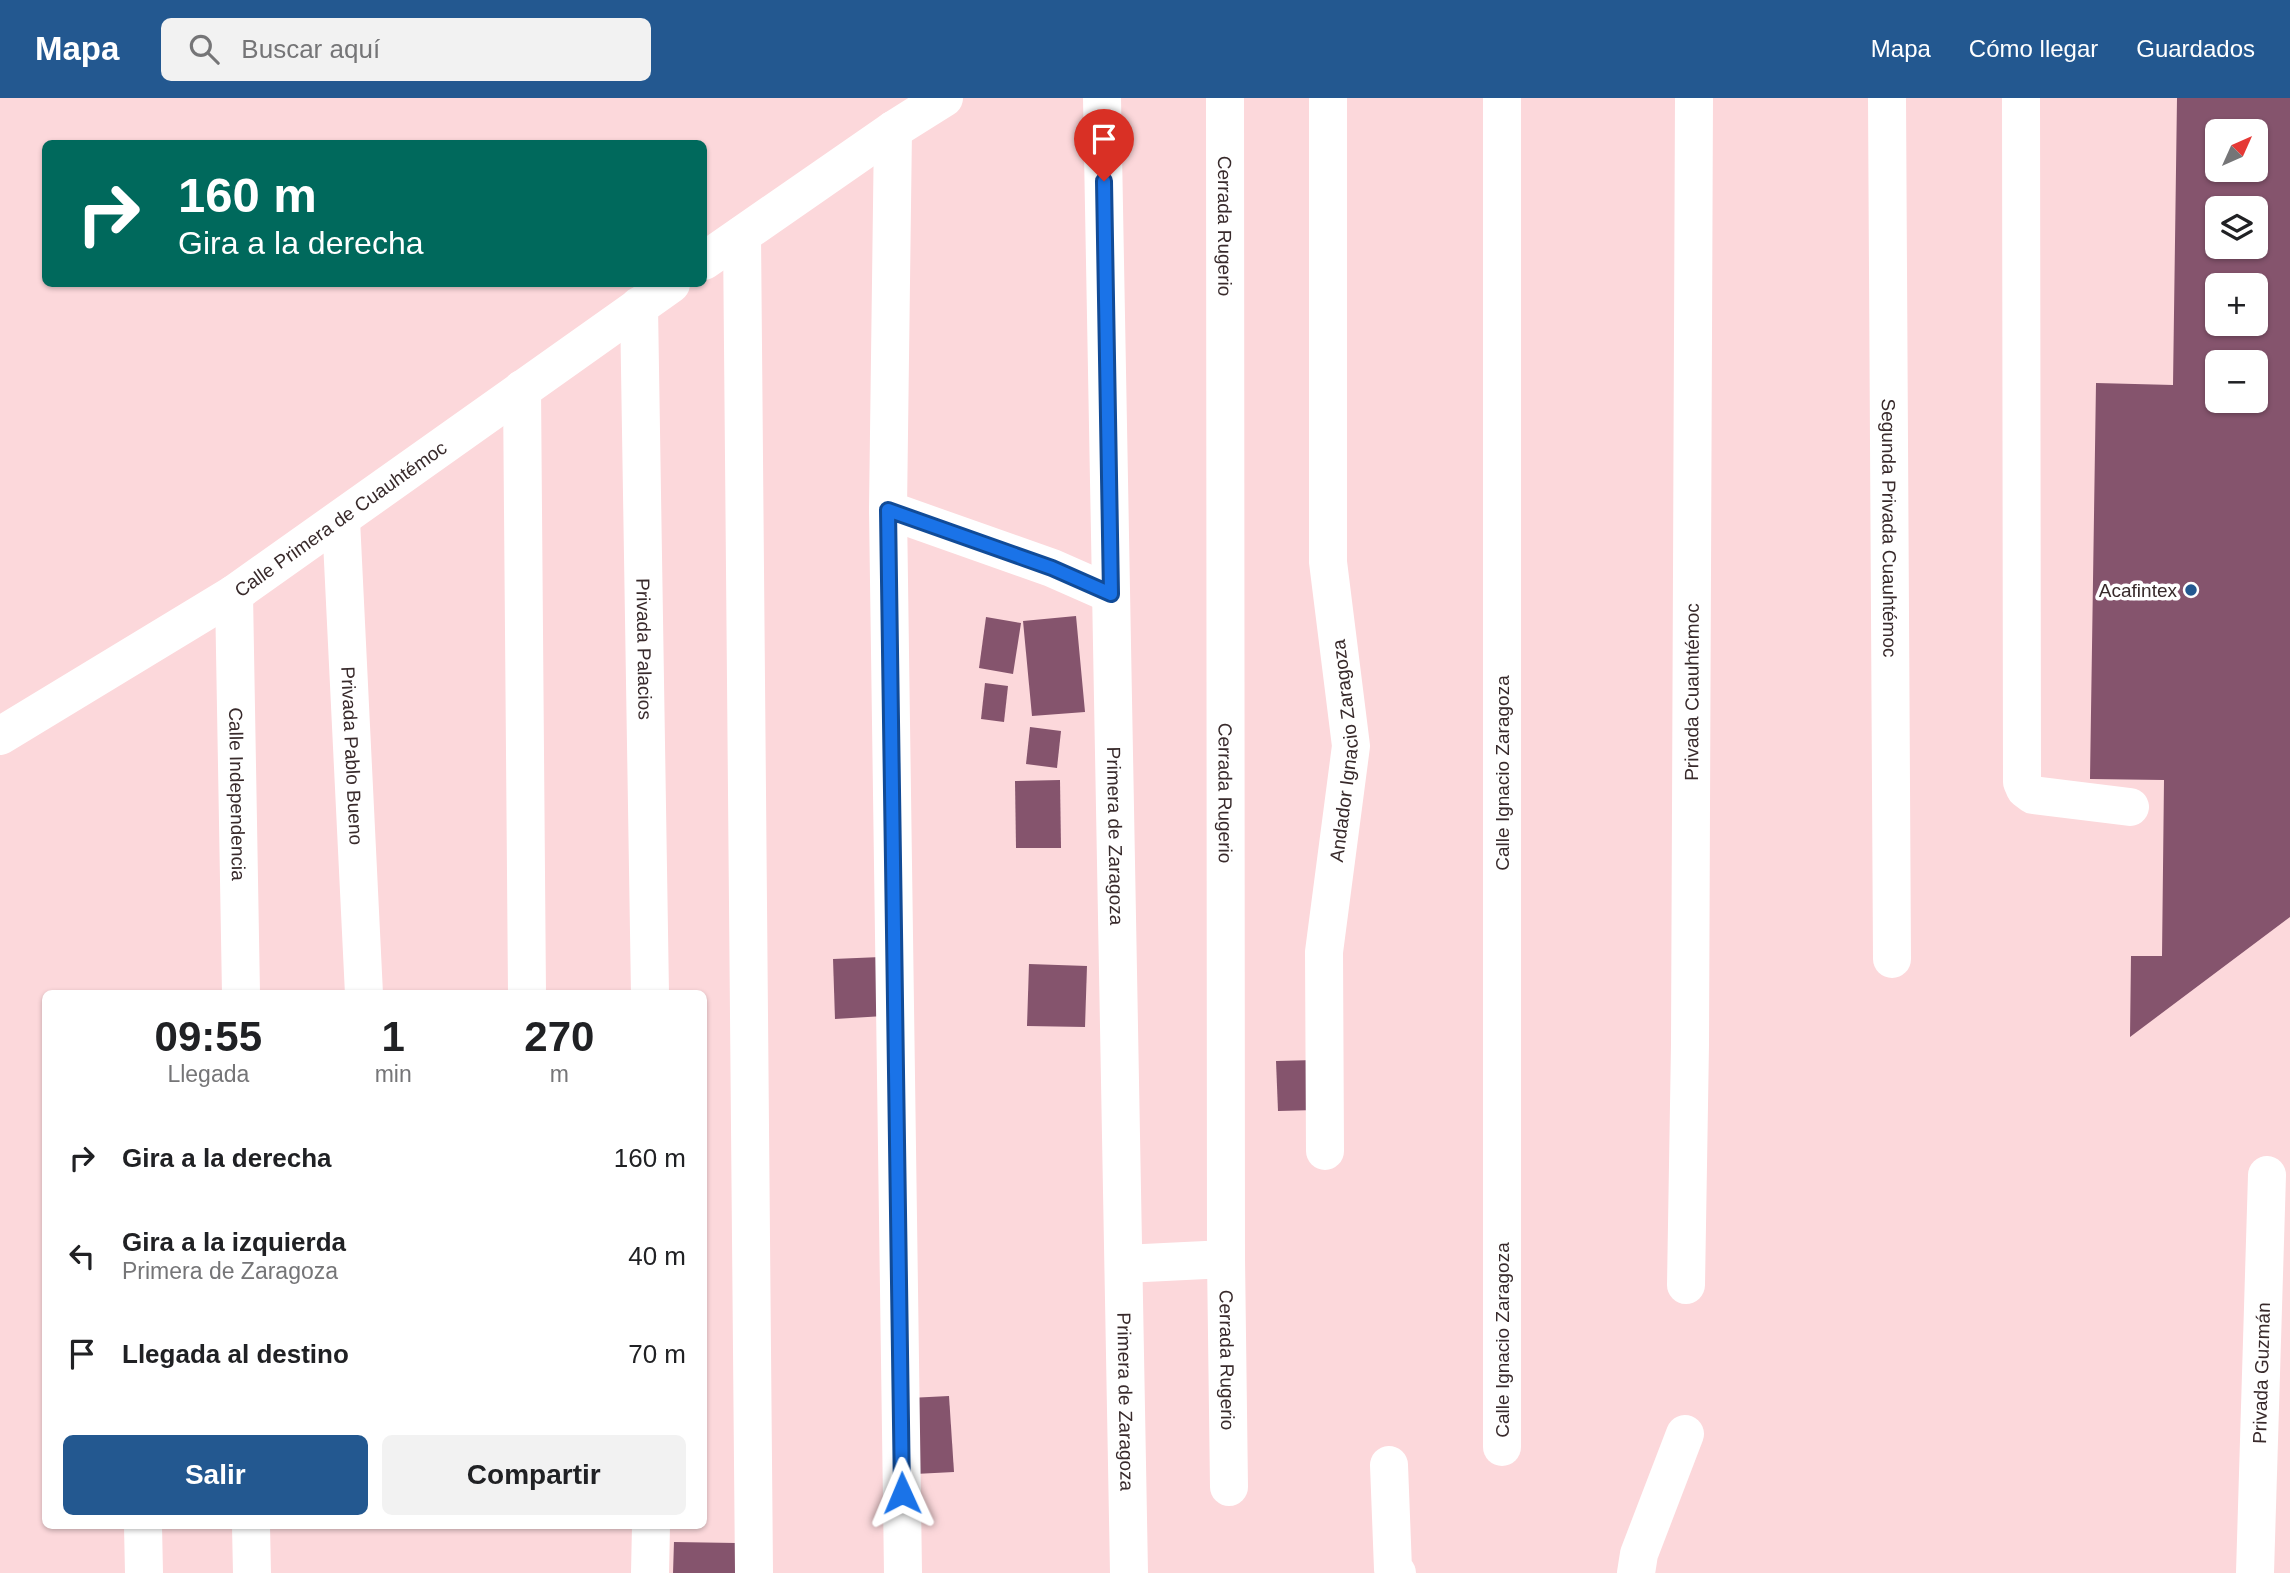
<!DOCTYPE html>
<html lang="es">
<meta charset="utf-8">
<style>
:root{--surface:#fff;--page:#f2f2f2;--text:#202124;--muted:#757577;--accent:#235890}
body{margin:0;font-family:Helvetica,sans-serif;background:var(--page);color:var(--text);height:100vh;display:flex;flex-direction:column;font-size:26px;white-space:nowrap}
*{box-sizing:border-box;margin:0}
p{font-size:23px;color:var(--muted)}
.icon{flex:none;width:38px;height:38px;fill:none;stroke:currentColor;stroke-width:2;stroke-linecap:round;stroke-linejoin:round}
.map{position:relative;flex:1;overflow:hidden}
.sheet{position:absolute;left:42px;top:892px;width:665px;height:539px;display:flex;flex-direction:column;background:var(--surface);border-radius:10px;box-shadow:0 2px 5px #0004}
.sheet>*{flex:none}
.guide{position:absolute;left:42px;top:42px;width:665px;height:147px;border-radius:10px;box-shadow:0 2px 5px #0004;background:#00695c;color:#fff;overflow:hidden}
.needle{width:46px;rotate:45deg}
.buttons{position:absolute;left:2205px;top:21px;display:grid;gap:14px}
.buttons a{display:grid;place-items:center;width:63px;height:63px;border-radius:10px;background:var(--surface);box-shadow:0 2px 5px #0004;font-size:35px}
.pin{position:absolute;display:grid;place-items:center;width:60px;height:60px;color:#fff;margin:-72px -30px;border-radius:50% 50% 50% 0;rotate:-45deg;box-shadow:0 0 7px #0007}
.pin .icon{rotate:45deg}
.me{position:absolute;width:77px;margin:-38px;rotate:359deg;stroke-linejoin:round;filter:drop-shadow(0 0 5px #0008)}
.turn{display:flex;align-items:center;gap:24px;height:147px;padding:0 21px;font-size:32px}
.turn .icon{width:91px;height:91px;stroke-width:2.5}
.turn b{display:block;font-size:49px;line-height:60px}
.eta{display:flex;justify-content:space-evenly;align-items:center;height:119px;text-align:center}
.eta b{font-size:42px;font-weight:700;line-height:49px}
.cta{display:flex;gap:14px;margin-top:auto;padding:14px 21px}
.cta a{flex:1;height:80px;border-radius:10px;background:var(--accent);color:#fff;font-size:28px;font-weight:700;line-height:80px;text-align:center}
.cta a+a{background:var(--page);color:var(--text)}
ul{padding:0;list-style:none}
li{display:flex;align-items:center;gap:21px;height:98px;padding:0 21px}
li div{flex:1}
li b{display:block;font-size:26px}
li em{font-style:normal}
header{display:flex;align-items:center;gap:42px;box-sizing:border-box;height:98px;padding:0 35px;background:var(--accent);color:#fff}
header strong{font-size:33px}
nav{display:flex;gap:38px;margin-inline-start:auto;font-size:24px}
.search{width:490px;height:63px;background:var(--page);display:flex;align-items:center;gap:18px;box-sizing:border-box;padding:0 24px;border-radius:10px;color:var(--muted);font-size:26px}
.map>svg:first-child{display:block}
.building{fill:#85546d;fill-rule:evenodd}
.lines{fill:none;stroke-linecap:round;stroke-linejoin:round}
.minor{stroke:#fff;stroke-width:38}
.route-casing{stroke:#114b97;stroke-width:18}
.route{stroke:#1a73e8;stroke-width:12}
.poi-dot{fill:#235890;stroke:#fff;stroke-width:2.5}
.labels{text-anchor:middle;stroke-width:7;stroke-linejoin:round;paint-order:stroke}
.street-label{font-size:19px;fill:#382a2b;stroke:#fff}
.poi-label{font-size:19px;fill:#382a2b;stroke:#fff;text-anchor:end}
</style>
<header>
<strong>Mapa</strong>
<div class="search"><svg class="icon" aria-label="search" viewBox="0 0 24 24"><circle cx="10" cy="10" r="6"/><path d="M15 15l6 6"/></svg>Buscar aquí</div>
<nav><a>Mapa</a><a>Cómo llegar</a><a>Guardados</a></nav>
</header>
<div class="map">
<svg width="2290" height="1475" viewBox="0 0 2290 1475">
<rect width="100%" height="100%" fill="#fcd8db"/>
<!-- building -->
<g class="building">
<path d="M2177,0H2290V819L2130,939L2131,858H2162L2164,682L2090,681L2096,285L2173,287ZM2217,33H2256V72H2217ZM2217,110H2256V149H2217ZM2217,187H2256V226H2217ZM2217,264H2256V303H2217Z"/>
<polygon points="1076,518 1085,614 1032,618 1023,523"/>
<polygon points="986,519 1021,525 1013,576 979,570"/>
<polygon points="985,585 1008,588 1004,624 981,621"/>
<polygon points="1030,629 1061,633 1057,670 1026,666"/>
<polygon points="1060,682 1061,750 1016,750 1015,683"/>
<polygon points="881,859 884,918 835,921 833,861"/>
<polygon points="1029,866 1087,868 1085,929 1027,928"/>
<polygon points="1315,962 1316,1012 1278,1013 1276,963"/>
<polygon points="949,1298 954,1374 915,1376 909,1300"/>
<polygon points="674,1444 736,1445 736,1475 673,1475"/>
</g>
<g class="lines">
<!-- minor -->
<g class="minor">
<path id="s1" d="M1102,0L1129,1475"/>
<path id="s2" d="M1225,0L1226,1161L1229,1389"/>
<polyline points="1502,0 1502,1349"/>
<path id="s3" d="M1887,0L1892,861"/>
<polyline points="2021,0 2022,684 2025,691 2033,697 2130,709"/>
<polyline points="893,32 888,412 903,1475"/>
<polyline points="742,137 754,1475"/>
<polyline points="704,163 893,32 944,0"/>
<path id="s4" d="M639,208L650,896"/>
<polyline points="522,291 527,896"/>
<polyline points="888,412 1052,470 1111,496"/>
<path id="s5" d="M341,422L364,896"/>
<path id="s6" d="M234,496L241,896"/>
<path id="s7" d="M0,638L234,496L671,186"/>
<path id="s8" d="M1325,1053L1324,854L1351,648L1328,464V0"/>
<polyline points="1124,1166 1226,1161"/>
<path id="s9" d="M1686,1187L1690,947L1694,0"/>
<polyline points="1389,1367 1393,1471 1397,1475"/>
<polyline points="143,1428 144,1475"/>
<polyline points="251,1428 252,1475"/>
<polyline points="650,1475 651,1428"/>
<polyline points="1636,1475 1639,1456 1685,1336"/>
<path id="s10" d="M2255,1475L2267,1077"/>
</g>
</g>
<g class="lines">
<!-- route casing -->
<g class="route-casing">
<polyline id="route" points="902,1395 888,412 1052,470 1111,496 1104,83"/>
</g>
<!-- route -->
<use href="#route" class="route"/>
</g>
<!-- markers -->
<circle class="poi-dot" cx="2191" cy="492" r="7"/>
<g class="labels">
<!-- street labels -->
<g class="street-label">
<text dy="7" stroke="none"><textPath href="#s2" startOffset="128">Cerrada Rugerio</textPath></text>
<text dy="7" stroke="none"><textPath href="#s7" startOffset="404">Calle Primera de Cuauhtémoc</textPath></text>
<text dy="7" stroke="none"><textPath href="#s3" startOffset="430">Segunda Privada Cuauhtémoc</textPath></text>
<text dy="7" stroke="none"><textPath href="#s4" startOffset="343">Privada Palacios</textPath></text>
<text dy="7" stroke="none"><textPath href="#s9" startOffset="593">Privada Cuauhtémoc</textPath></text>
<text dy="7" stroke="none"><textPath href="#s8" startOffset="402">Andador Ignacio Zaragoza</textPath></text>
<text dy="7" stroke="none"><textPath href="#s5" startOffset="236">Privada Pablo Bueno</textPath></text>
<text transform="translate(1502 675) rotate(-90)" y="7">Calle Ignacio Zaragoza</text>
<text dy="7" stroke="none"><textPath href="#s2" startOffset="695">Cerrada Rugerio</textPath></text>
<text dy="7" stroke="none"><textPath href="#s6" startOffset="200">Calle Independencia</textPath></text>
<text dy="7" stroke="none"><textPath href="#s1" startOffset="738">Primera de Zaragoza</textPath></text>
<text transform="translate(1502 1242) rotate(-90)" y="7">Calle Ignacio Zaragoza</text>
<text dy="7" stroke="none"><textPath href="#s2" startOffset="1262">Cerrada Rugerio</textPath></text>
<text dy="7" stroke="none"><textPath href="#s10" startOffset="200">Privada Guzmán</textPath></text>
<text dy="7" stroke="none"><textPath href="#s1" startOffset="1304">Primera de Zaragoza</textPath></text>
</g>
<!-- poi labels -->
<g class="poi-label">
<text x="2177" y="499">Acafintex</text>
</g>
</g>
</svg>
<div class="buttons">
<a><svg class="needle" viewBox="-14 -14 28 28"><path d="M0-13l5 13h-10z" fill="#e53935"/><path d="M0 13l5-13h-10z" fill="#757577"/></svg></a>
<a><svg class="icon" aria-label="layers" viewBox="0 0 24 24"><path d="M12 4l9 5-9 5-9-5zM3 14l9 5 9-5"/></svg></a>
<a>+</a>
<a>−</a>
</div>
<div class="pin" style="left:1104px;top:83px;background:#d93025"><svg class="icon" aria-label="arrive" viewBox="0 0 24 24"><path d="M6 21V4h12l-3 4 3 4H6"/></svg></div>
<svg class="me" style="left:902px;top:1395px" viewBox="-20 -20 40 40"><path d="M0-17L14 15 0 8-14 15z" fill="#1a73e8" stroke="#fff" stroke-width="4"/></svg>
<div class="guide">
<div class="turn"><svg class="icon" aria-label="right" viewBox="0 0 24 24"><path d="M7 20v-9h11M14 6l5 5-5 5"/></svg><div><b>160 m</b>Gira a la derecha</div></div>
</div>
<section class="sheet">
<div class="eta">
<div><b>09:55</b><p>Llegada</p></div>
<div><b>1</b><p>min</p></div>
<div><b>270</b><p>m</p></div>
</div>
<ul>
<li><svg class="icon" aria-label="right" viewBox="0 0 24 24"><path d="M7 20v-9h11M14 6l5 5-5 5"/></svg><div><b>Gira a la derecha</b></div><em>160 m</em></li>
<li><svg class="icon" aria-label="left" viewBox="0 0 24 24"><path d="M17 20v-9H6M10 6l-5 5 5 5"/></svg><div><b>Gira a la izquierda</b><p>Primera de Zaragoza</p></div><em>40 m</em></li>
<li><svg class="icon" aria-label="arrive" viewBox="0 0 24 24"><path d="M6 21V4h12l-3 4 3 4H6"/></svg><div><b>Llegada al destino</b></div><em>70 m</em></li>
</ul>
<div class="cta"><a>Salir</a><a>Compartir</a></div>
</section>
</div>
